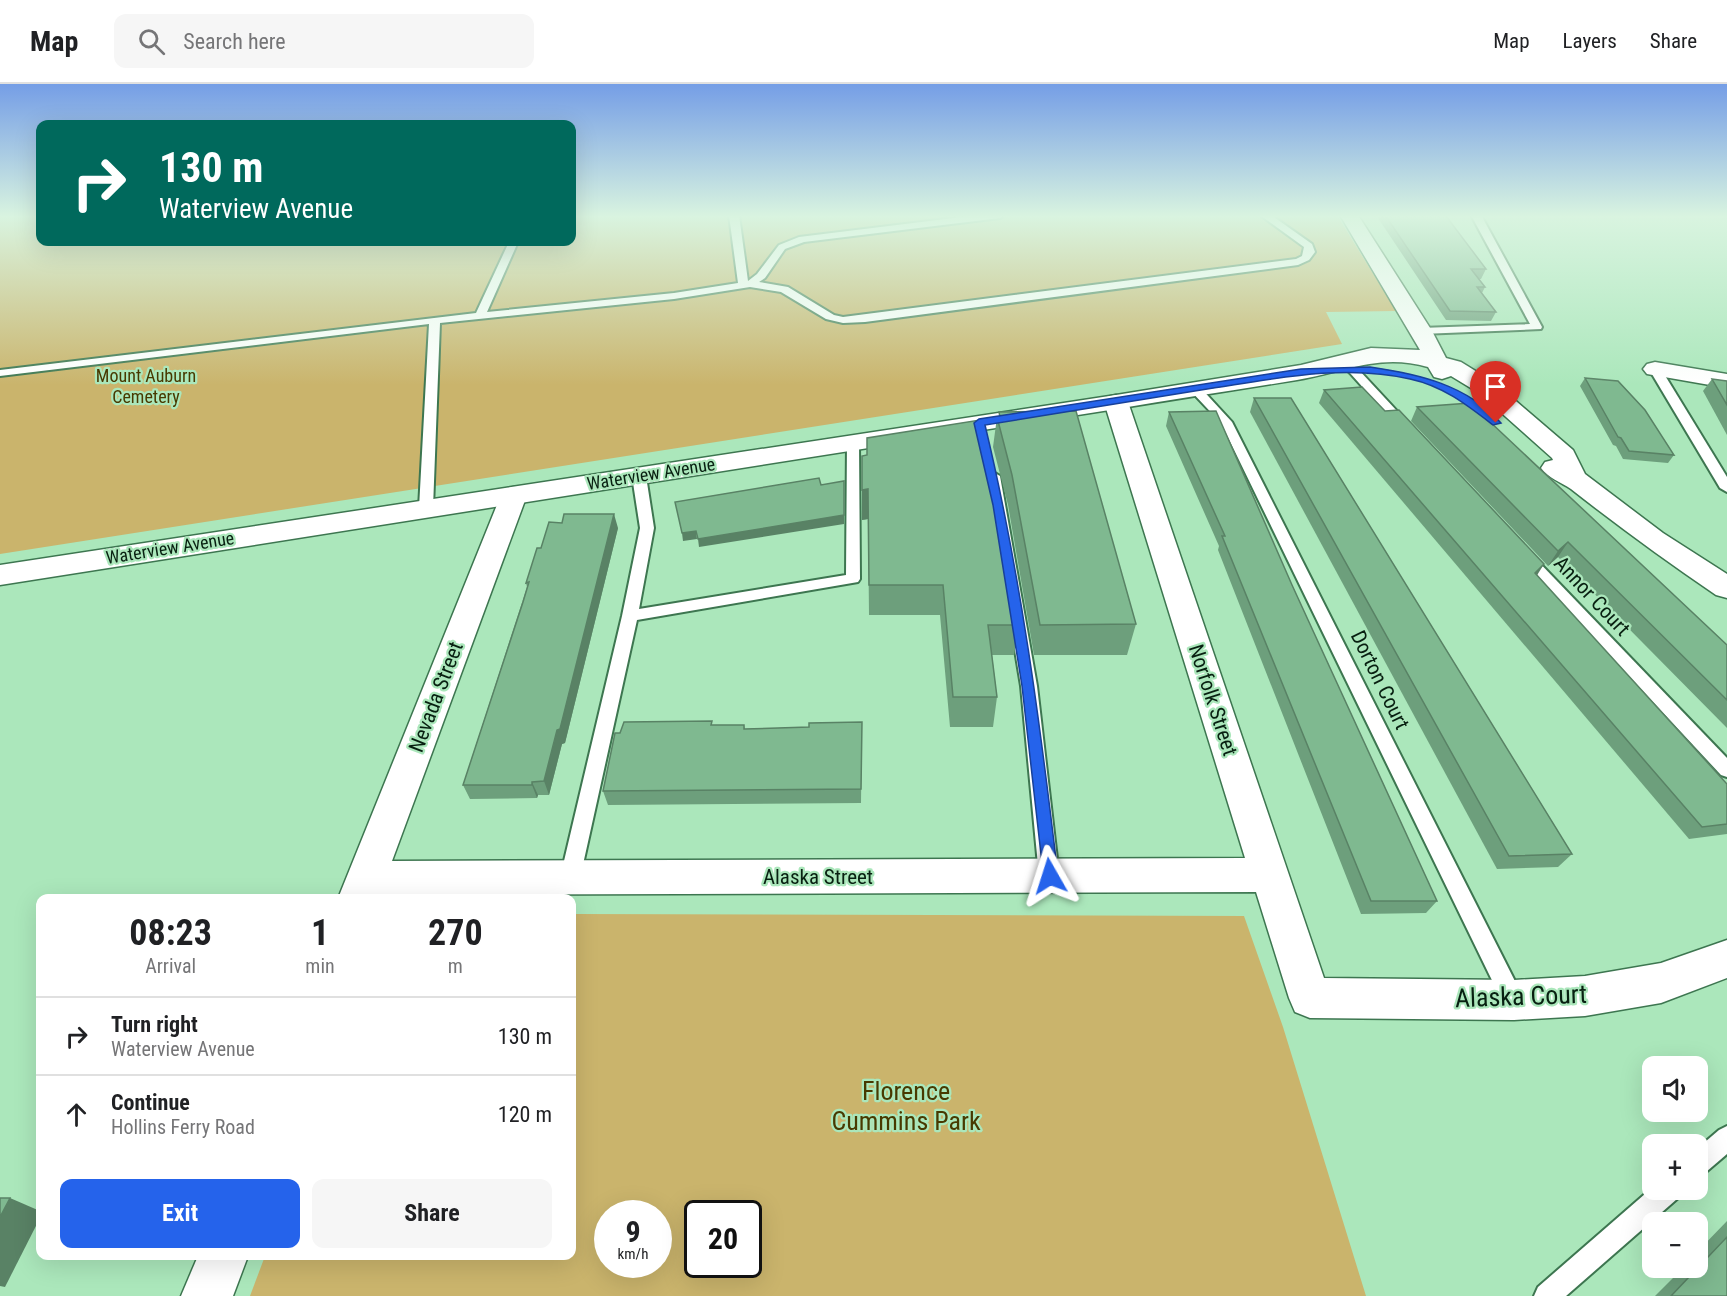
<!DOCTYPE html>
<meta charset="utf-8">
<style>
:root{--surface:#fff;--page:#f6f6f6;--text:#202124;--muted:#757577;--line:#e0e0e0;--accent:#2563eb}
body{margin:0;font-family:"Roboto Condensed",sans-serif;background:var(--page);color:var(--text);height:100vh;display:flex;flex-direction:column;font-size:22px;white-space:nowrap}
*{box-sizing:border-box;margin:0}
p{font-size:20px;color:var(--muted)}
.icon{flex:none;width:33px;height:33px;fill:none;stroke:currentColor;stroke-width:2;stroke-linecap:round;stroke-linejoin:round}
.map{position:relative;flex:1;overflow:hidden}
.side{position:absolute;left:36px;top:810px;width:540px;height:366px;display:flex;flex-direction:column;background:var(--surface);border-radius:12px;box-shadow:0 6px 24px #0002}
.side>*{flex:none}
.guide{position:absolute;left:36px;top:36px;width:540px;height:126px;border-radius:12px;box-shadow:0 6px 24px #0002;background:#00695c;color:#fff;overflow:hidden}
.controls{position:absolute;left:1642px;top:972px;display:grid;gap:12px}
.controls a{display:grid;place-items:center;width:66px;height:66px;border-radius:12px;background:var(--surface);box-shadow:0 6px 24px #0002;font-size:30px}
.speed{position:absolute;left:594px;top:1116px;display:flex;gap:12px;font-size:30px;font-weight:700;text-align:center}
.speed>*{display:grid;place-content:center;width:78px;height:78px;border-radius:50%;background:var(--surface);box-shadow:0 6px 24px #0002;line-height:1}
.speed small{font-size:15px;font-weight:400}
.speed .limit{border:3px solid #111;border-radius:9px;background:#fff;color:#111}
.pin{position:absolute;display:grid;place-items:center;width:51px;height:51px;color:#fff;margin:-62px -26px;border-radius:50% 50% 50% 0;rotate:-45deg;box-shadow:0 0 6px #0007}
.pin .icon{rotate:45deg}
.me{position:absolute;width:66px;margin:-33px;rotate:354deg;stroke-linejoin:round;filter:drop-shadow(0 0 4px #0008)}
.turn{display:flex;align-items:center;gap:21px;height:126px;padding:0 24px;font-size:27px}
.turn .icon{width:78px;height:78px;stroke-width:2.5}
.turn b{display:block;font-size:42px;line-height:51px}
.eta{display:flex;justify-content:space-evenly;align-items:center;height:102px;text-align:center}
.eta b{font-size:36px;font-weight:700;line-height:42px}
.cta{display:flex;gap:12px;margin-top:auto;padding:12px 24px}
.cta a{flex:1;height:69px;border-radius:12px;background:var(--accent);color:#fff;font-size:24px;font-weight:700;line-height:69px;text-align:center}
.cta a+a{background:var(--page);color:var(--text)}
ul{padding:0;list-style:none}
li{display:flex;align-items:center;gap:18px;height:78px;padding:0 24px;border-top:2px solid var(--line)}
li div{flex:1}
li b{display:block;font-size:22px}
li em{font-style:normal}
header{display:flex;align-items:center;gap:36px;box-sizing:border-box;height:84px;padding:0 30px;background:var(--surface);border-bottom:2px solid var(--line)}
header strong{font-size:28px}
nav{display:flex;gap:33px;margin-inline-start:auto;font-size:21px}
.search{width:420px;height:54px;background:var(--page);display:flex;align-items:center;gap:15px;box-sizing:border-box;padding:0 21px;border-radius:12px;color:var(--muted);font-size:22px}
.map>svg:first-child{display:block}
.green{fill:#cab46c;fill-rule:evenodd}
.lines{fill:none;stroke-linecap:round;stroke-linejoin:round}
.lane-casing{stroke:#3d7650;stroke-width:4}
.street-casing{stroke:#3d7650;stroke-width:3}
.secondary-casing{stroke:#3d7650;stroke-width:3}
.lane{fill:#fff;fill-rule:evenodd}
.street{fill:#fff;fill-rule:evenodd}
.secondary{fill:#fff;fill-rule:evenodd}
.wall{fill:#6d9f7c}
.shaded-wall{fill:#598265}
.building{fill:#7fb990;stroke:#598265;stroke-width:1.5}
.route{fill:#2563eb;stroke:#184099;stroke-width:1.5}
.labels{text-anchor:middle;stroke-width:4.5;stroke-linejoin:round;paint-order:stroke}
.far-park-label{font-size:18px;fill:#483900;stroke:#abe7bb}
.far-street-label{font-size:18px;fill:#082011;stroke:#abe7bb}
.street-label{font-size:21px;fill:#082011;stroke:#abe7bb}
.near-street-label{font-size:26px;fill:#082011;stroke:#abe7bb}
.near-park-label{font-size:26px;fill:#483900;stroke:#abe7bb}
</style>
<header>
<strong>Map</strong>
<div class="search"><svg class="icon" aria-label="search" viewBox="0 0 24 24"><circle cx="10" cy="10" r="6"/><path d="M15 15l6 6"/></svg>Search here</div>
<nav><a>Map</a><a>Layers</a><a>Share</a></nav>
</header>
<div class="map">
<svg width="1727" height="1212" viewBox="0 0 1727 1212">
<rect width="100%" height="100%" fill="#abe7bb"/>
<!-- green -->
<g class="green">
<polygon points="0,131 40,131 40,158 572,158 572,131 1337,131 1396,227 1326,228 1342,260 0,470"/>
<path d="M572,830L1244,832L1283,943L1366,1212H250L265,1172H572ZM608,1130H658V1180H608ZM698,1130H748V1180H698Z"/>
</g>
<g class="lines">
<!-- lane casing -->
<g class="lane-casing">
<g id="lane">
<polygon points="729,131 739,131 748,197 757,190 779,161 799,153 978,131 1005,131 1000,134 804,158 785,165 765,194 759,198 788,203 834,231 843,233 1296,175 1302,172 1304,163 1260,131 1271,131 1312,160 1315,168 1309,176 1298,181 865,238 843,239 826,235 781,208 750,203 674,215 440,239 433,424 426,428 419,424 429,240 0,292 0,286 476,229 509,158 518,158 487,228 674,209 738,199"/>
<polygon points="1471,131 1481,131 1542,243 1541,245 1421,250 1416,247 1421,244 1530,240"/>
<polygon points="1655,282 1661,285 1727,393 1727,408 1720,404 1649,285"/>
<polygon points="1354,284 1358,285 1410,341 1412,344 1410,347 1402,347 1350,289 1348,287"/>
<polygon points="1194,300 1198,301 1232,338 1521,909 1524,916 1521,923 1513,926 1505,923 1221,339 1188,304"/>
<polygon points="853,354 859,358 860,495 858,498 637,536 580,794 577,800 570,802 563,800 560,794 622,532 640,444 632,392 639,388 646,392 654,444 639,525 846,491 847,358"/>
<polygon points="993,388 1000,392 1037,602 1059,792 1056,798 1049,800 1042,798 1039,792 1021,602 986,392"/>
<polygon points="1526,468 1531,470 1727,674 1727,693 1721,691 1521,476 1519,473"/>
<polygon points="1727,1042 1727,1070 1706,1088 1698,1092 1698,1064 1719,1046"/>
<polygon points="1653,1103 1653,1106 1680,1106 1677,1115 1566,1212 1534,1212 1538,1203"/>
</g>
</g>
<!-- street casing -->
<g class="street-casing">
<g id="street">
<polygon points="1655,278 1727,290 1727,304 1647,290 1643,285 1647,280"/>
<polygon points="1116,311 1125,313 1128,318 1324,894 1514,896 1585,892 1661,879 1727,856 1727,894 1661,919 1585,932 1514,936 1310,934 1295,928 1289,914 1256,808 379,811 378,814 340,814 339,812 501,411 504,405 514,403 524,405 527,411 392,777 1245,774 1104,318 1107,313"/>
<polygon points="198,1172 248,1172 233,1212 181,1212"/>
</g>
</g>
<!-- secondary casing -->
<g class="secondary-casing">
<path id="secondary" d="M1340,131H1358L1432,247L1446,274L1461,278L1495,299L1573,366L1585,390L1663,449L1727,490V514L1716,511C1666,477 1618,442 1571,405C1561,398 1548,394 1541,384L1545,378L1553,376L1552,374L1479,309L1451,292L1442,295L1434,293L1428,283C1380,269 1344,288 1297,296C1237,306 1176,315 1116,325L0,501V481L1116,311L1301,281L1371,264L1420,266Z"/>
</g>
<!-- lane -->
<use href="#lane" class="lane"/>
<!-- street -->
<use href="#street" class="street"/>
<!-- secondary -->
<use href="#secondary" class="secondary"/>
</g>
<!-- wall -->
<g class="wall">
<polygon points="1376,131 1427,131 1486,185 1481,195 1478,195 1485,203 1482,209 1496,228 1491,237 1446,236"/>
<polygon points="1585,294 1674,371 1668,379 1623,375 1616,362 1613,361 1580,302"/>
<polygon points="1712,295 1727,297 1727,351 1703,307"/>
<polygon points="1324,306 1537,491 1727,700 1727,750 1689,755 1319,319"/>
<polygon points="1254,314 1572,770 1558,783 1497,785 1250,328"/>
<polygon points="1417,323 1727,561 1727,644 1558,473 1548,482 1411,337"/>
<polygon points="999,328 1136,540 1127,571 1034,571 1008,421 993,363 997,333 999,333"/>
<polygon points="1169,328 1292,501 1437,817 1426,829 1361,830 1218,466 1219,462 1166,342"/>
<polygon points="862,372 1019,541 1014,571 992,571 997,613 993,643 950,643 940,531 869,531 868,435 862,436"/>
<polygon points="618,444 565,659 562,660 549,711 538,711 537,714 470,715 463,701 527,503 526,499 541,464"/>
<polygon points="712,637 712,641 744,641 745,645 809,643 862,638 861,719 608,721 603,707 620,649"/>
<polygon points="1727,1137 1727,1212 1655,1212 1683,1184 1698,1184 1698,1167"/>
</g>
<!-- shaded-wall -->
<g class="shaded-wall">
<polygon points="844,397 844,440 699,463 698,455"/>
<polygon points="868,405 868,435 862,436 862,406"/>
<polygon points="614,430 618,444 565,659 562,660 549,711 544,697"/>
<polygon points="696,447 697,455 683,457 682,449"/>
<polygon points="1568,458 1558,473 1548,482 1558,467"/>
<polygon points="1544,480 1536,493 1535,489"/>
<polygon points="532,698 538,711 537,714 532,701"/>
<polygon points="10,1114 40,1127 40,1134 5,1203 0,1202 0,1133"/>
</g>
<!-- building -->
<g class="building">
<polygon points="1385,131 1427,131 1446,132 1486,185 1471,185 1485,203 1477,203 1496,228 1450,227"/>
<polygon points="1585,294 1618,297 1645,326 1674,371 1629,367 1621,354 1618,353"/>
<polygon points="1712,295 1727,297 1727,321"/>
<polygon points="1362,303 1385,327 1399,326 1544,480 1535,489 1727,700 1727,740 1702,743 1324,306"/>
<polygon points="1254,314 1291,314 1572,770 1509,772"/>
<polygon points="1470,319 1727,561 1727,616 1568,458 1558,467 1417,323"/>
<polygon points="1076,327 1136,540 1040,541 1012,391 997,333 1000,333 999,328"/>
<polygon points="1216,327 1292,501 1437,817 1371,817 1222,452 1225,452 1169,328"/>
<polygon points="980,336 993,392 1019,541 988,541 997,613 953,613 943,501 869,501 868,405 862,406 862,372 867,371 867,354"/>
<polygon points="819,394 821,401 844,397 844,431 698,455 696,447 682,449 675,418"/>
<polygon points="564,430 614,430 560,645 557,646 544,697 532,698 532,701 463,701 523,518 529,498 526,499 537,464 541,464 549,438 562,439"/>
<polygon points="712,637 711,641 744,641 744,645 809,643 809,639 862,638 861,705 603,707 615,649 620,649 624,638"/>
<polygon points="0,1114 10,1114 0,1133"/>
<polygon points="1727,1153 1727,1212 1671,1212"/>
</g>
<!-- sky -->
<linearGradient id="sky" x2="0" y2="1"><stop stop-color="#759ee6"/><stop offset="0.44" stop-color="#d9f4e0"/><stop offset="1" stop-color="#d9f4e0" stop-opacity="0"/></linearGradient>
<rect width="1727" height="301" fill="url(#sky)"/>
<!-- route -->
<path class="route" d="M1370,283C1419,290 1467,301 1501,339L1493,341C1467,321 1443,302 1410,295C1342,279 1269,296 1201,306C1129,318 1057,329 985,341C1021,491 1040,639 1058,792L1055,797L1050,799L1044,797L1022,602L993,421L974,339L979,335L1301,285Z"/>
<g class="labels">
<!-- far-park labels -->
<g class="far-park-label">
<text x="146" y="298">Mount Auburn<tspan x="146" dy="21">Cemetery</tspan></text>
</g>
<!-- far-street labels -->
<g class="far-street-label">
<text transform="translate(651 390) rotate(-9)" y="6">Waterview Avenue</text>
<text transform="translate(170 464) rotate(-9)" y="6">Waterview Avenue</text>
</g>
<!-- street labels -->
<g class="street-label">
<text transform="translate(1592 512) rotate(47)" y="7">Annor Court</text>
<text transform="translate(1380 596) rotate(64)" y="7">Dorton Court</text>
<text transform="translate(436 613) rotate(-69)" y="7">Nevada Street</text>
<text transform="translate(1213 616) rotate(72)" y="7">Norfolk Street</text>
<text x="818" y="800">Alaska Street</text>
</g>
<!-- near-street labels -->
<g class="near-street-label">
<text transform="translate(1521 912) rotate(-2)" y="9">Alaska Court</text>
</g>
<!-- near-park labels -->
<g class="near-park-label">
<text x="906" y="1016">Florence<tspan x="906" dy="30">Cummins Park</tspan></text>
</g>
</g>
</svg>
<div class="controls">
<a><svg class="icon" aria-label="sound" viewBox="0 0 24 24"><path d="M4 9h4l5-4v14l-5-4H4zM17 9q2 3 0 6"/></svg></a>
<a>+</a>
<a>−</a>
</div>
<div class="speed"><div>9<small>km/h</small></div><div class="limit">20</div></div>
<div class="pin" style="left:1496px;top:339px;background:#d93025"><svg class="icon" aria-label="arrive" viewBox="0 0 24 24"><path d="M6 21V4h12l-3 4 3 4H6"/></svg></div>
<svg class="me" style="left:1050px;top:792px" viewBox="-20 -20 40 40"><path d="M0-17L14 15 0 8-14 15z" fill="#2563eb" stroke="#fff" stroke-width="4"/></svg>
<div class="guide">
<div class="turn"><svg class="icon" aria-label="right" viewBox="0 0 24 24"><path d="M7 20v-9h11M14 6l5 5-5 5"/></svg><div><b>130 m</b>Waterview Avenue</div></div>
</div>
<section class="side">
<div class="eta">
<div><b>08:23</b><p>Arrival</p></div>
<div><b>1</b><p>min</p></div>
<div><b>270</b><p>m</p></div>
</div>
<ul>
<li><svg class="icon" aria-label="right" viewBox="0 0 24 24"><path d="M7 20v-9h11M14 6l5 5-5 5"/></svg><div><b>Turn right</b><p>Waterview Avenue</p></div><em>130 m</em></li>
<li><svg class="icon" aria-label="ahead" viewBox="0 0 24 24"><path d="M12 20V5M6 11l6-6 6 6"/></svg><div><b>Continue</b><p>Hollins Ferry Road</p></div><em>120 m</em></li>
</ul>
<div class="cta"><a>Exit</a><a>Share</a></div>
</section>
</div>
